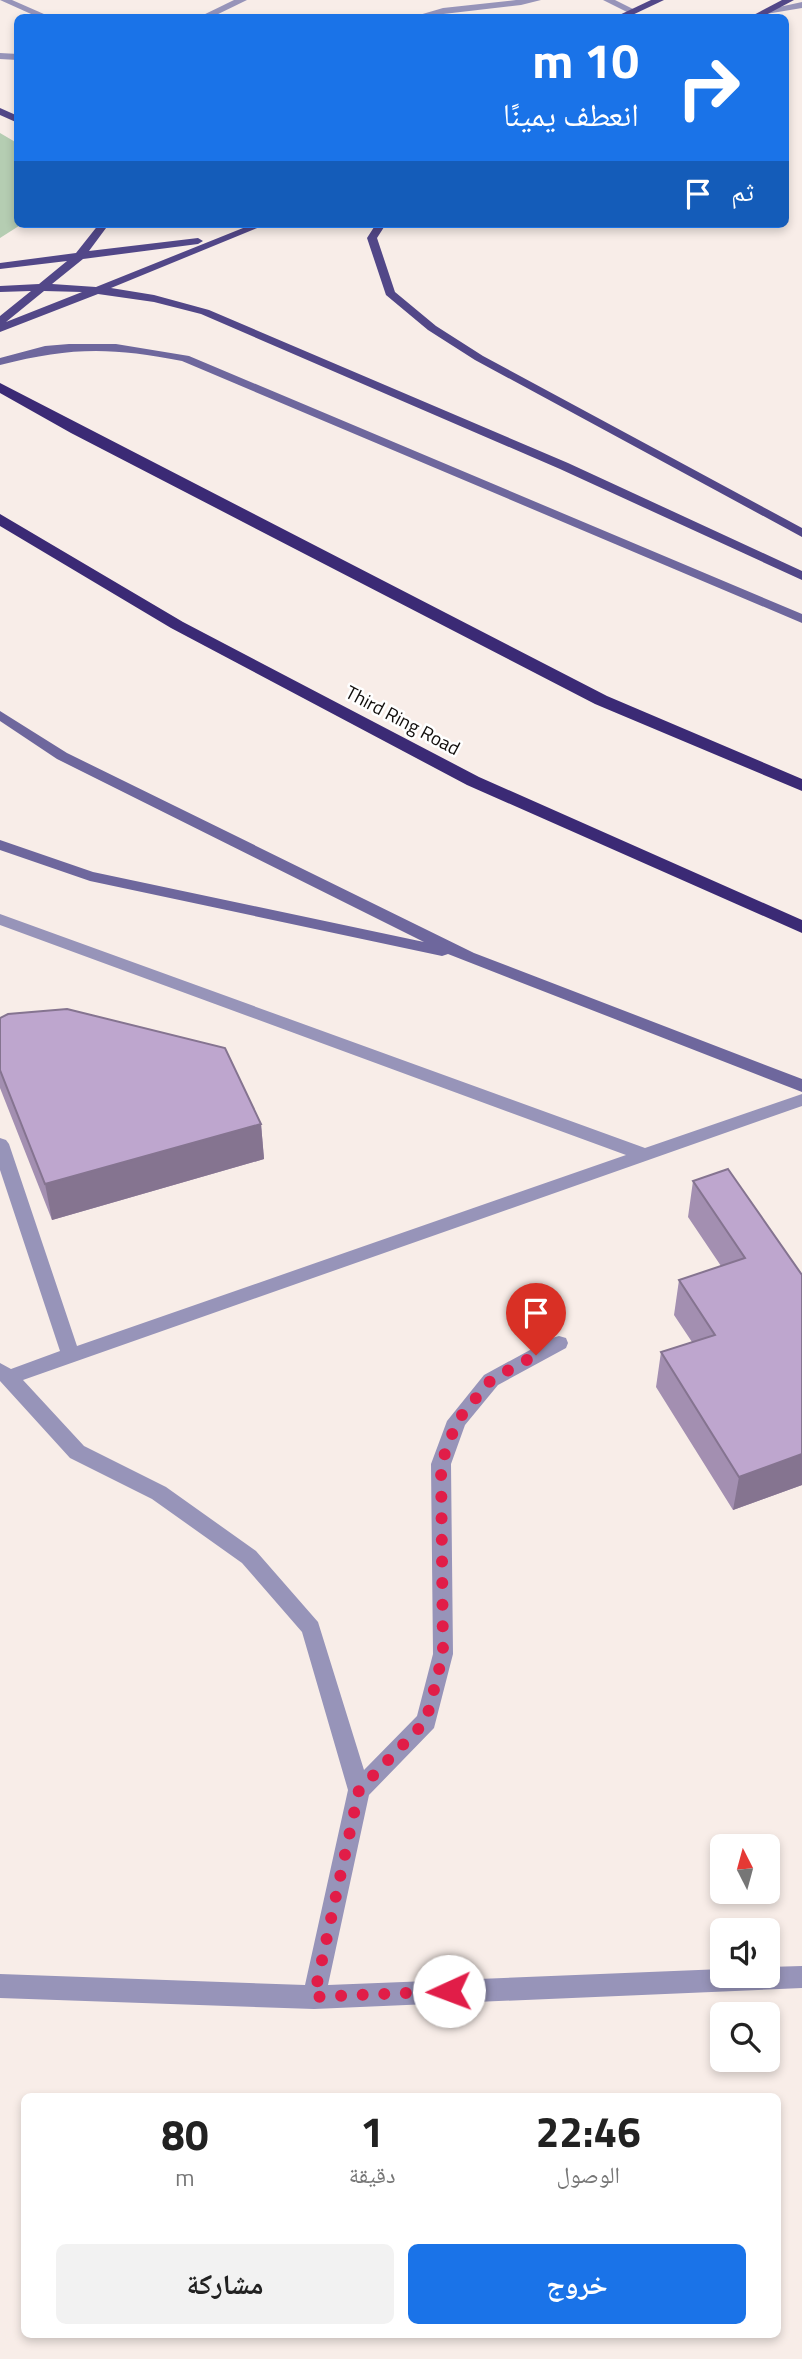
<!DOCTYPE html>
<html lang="ar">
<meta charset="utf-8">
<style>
:root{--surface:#fff;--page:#f2f2f2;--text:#222;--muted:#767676;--accent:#1a73e8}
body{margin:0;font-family:"Titillium Web","Noto Naskh Arabic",sans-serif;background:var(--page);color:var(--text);direction:rtl;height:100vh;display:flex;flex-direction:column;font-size:26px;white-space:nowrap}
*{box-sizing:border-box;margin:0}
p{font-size:23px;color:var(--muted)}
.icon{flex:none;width:38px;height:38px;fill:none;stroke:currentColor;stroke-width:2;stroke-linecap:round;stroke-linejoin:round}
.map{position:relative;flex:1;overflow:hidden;direction:ltr}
.sheet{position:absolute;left:21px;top:2093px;width:760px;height:245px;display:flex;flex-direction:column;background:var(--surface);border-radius:10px;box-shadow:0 4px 10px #0003;direction:rtl}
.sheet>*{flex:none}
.top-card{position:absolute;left:14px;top:14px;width:775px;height:214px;border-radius:10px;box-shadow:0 4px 10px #0003;direction:rtl;background:#1a73e8;color:#fff;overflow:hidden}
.needle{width:46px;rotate:354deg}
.buttons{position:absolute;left:710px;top:1834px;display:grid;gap:14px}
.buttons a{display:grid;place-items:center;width:70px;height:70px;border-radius:10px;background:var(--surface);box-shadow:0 4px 10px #0003;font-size:35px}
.pin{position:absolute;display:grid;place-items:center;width:60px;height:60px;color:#fff;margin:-72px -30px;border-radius:50% 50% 50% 0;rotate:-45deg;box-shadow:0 0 7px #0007}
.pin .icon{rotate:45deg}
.me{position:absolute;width:77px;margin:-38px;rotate:268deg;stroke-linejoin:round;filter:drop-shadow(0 0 5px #0008)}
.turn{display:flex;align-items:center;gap:24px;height:147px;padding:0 35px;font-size:32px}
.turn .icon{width:91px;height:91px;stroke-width:2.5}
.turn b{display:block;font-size:49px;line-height:60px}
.then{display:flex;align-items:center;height:66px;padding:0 35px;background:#0003;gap:14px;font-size:26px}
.eta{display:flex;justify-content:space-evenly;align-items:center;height:119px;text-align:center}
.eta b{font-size:42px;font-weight:700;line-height:49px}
.primary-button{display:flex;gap:14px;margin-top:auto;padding:14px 35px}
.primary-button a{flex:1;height:80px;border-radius:10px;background:var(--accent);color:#fff;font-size:28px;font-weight:700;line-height:80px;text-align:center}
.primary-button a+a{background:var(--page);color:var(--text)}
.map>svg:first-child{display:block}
.green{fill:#b5cdb2}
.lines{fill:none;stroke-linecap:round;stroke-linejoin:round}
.service{fill:#9794b9;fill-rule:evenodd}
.minor{fill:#9794b9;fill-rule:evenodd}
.secondary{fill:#6e679d;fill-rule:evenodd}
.primary{fill:#524788;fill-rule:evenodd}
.motorway{fill:#3b2a75;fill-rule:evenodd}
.wall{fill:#a38fb1}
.shaded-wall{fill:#857490}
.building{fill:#bea6ce;stroke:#857490;stroke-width:2}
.route{stroke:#e11d48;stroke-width:12;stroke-dasharray:0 21.6}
.labels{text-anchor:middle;stroke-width:5;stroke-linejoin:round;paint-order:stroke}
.street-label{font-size:19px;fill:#100d0b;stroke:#fff}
</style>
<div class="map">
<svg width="802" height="2359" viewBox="0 0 802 2359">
<rect width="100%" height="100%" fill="#f8ede8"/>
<!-- green -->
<polygon class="green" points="0,133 17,143 18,224 22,224 0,238"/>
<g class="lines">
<!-- service -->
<g class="service">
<polygon points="0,0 12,0 53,18 40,18"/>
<polygon points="234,0 247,0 210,18 197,18"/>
<polygon points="516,0 541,0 521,5 409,18 443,8"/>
<polygon points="603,0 615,0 637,11 629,13"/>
<polygon points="0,53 18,54 18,60 0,59"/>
</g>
<!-- minor -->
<g class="minor">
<polygon points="802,2 802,8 766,14 761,11"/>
<polygon points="0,914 645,1148 802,1094 802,1106 23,1380 84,1446 166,1487 256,1551 318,1622 364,1770 417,1716 433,1654 431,1464 447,1421 484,1375 552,1338 559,1336 566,1338 568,1343 566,1348 498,1385 465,1425 451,1464 453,1654 434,1728 369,1795 328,1985 723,1969 723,1976 768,1976 768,1967 802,1966 802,1988 314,2009 0,1998 0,1974 305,1985 348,1790 302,1632 242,1563 152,1499 70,1458 0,1381 0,1363 11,1369 60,1351 0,1170 0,1138 6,1140 9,1144 77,1346 626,1155 0,925"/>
</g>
<!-- secondary -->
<g class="secondary">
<path d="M69,344H116L189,356L802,614V623L182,361C111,347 70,347 0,365V358L45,346Z"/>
<polygon points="0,711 67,753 474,953 802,1079 802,1092 448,954 442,956 90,881 0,850 0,840 93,872 424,942 57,759 0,721"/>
</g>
<!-- primary -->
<g class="primary">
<polygon points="651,0 664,0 626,18 613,18"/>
<polygon points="782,0 794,0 760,18 748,18"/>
<polygon points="0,108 18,116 18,123 0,115"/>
<path d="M99,224H109L89,251L198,238L203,241L198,244L83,259L52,284L96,287L253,224H267L111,288L154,295L209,310L568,463L802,571V580L560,469L201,314L154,302L98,294L0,332V316L31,291L0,292V286L39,284L67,261L0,269V263L76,253ZM44,291L82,292L6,322Z"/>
<polygon points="376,224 386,224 377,238 395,292 436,326 483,356 802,528 802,537 475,360 428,330 386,295 367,238"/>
</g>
<!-- motorway -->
<g class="motorway">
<polygon points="0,383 607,696 802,779 802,791 595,704 71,433 0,393"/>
<polygon points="0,514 183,622 479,777 802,920 802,933 467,785 171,628 0,526"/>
</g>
</g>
<!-- wall -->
<g class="wall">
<polygon points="0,1018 261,1124 264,1159 52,1220 0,1088"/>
<polygon points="693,1181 802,1275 802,1485 733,1510 656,1387 661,1352 692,1342 674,1315 679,1280 721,1266 688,1217"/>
</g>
<!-- shaded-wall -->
<g class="shaded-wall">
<polygon points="261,1124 264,1159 52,1220 45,1184"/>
<polygon points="802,1454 802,1485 733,1510 739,1477"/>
</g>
<!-- building -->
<g class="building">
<polygon points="67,1009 225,1048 261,1124 45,1184 0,1070 0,1018 8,1014"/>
<polygon points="728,1169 802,1275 802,1454 739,1477 661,1352 715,1335 679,1280 745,1258 693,1181"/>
</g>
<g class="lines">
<!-- route -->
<polyline class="route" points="449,1991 314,1997 359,1790 426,1721 443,1654 441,1464 457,1421 491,1380 536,1355"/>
</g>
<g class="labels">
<!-- street labels -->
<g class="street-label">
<text transform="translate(403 720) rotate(28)" y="7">Third Ring Road</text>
</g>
</g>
</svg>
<div class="buttons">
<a><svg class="needle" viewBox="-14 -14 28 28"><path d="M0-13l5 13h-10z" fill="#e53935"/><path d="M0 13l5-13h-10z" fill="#767676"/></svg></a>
<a><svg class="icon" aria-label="sound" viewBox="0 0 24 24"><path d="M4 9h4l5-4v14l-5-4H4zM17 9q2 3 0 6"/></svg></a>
<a><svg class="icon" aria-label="search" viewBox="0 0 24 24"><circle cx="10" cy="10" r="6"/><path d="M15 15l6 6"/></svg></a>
</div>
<div class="pin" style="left:536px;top:1355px;background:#d93025"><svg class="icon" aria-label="arrive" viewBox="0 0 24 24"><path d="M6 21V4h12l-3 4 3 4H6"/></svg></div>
<svg class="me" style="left:449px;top:1991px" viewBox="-20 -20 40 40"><circle r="19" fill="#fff"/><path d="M0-13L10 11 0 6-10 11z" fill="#e11d48"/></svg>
<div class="top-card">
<div class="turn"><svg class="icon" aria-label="right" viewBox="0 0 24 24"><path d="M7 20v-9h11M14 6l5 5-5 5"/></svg><div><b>10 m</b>انعطف يمينًا</div></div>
<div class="then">ثم<svg class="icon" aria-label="arrive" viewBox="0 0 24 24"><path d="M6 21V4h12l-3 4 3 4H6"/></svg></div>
</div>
<section class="sheet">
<div class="eta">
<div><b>22:46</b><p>الوصول</p></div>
<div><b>1</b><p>دقيقة</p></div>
<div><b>80</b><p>m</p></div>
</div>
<div class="primary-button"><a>خروج</a><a>مشاركة</a></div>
</section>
</div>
